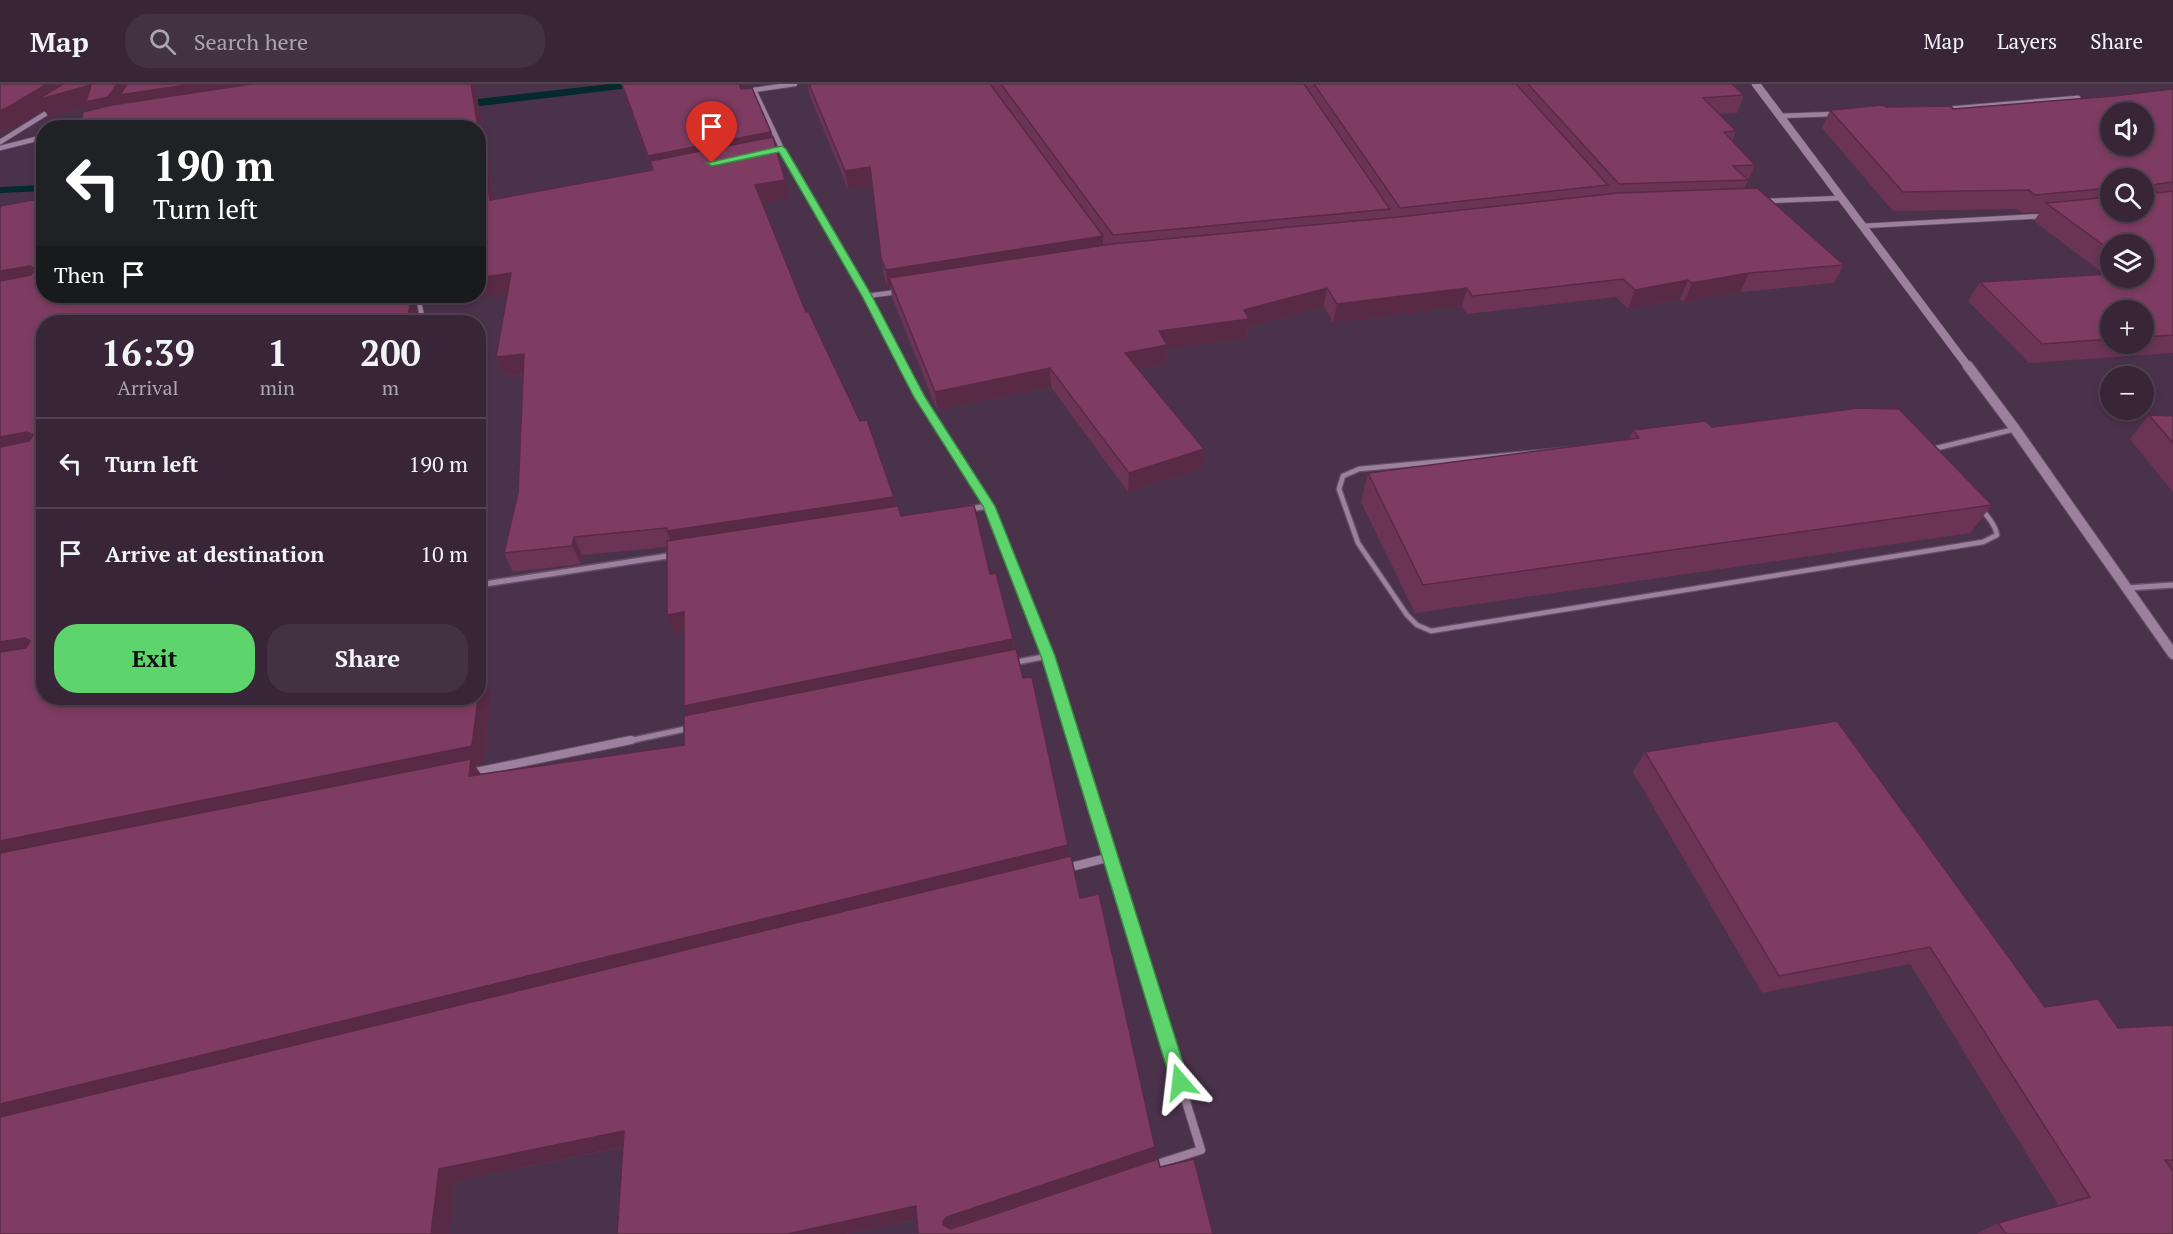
<!DOCTYPE html>
<meta charset="utf-8">
<style>
:root{--surface:#382638;--page:#433243;--text:#f1f3f6;--muted:#aba5ae;--line:#524353;--accent:#5dd56c}
body{margin:0;font-family:"PT Serif",serif;background:var(--page);color:var(--text);height:100vh;display:flex;flex-direction:column;font-size:22px;white-space:nowrap}
*{box-sizing:border-box;margin:0}
p{font-size:20px;color:var(--muted)}
.icon{flex:none;width:33px;height:33px;fill:none;stroke:currentColor;stroke-width:2;stroke-linecap:round;stroke-linejoin:round}
.map{position:relative;flex:1;overflow:hidden}
.drawer{position:absolute;left:36px;top:231px;width:450px;height:390px;display:flex;flex-direction:column;background:var(--surface);border-radius:24px;box-shadow:0 3px 9px #0003,0 0 0 2px var(--line)}
.drawer>*{flex:none}
.guide{position:absolute;left:36px;top:36px;width:450px;height:183px;border-radius:24px;box-shadow:0 3px 9px #0003,0 0 0 2px var(--line);background:#202124;color:#fff;overflow:hidden}
.tools{position:absolute;left:2100px;top:18px;display:grid;gap:12px}
.tools a{display:grid;place-items:center;width:54px;height:54px;border-radius:50%;background:var(--surface);box-shadow:0 3px 9px #0003,0 0 0 2px var(--line);font-size:30px}
.pin{position:absolute;display:grid;place-items:center;width:51px;height:51px;color:#fff;margin:-62px -26px;border-radius:50% 50% 50% 0;rotate:-45deg;box-shadow:0 0 6px #0007}
.pin .icon{rotate:45deg}
.me{position:absolute;width:66px;margin:-33px;rotate:343deg;stroke-linejoin:round;filter:drop-shadow(0 0 4px #0008)}
.turn{display:flex;align-items:center;gap:21px;height:126px;padding:0 18px;font-size:27px}
.turn .icon{width:78px;height:78px;stroke-width:2.5}
.turn b{display:block;font-size:42px;line-height:51px}
.then{display:flex;align-items:center;height:57px;padding:0 18px;background:#0003;gap:12px;font-size:22px}
.eta{display:flex;justify-content:space-evenly;align-items:center;height:102px;text-align:center}
.eta b{font-size:36px;font-weight:700;line-height:42px}
.primary-button{display:flex;gap:12px;margin-top:auto;padding:12px 18px}
.primary-button a{flex:1;height:69px;border-radius:24px;background:var(--accent);color:#111;font-size:24px;font-weight:700;line-height:69px;text-align:center}
.primary-button a+a{background:var(--page);color:var(--text)}
ul{padding:0;list-style:none}
li{display:flex;align-items:center;gap:18px;height:90px;padding:0 18px;border-top:2px solid var(--line)}
li div{flex:1}
li b{display:block;font-size:22px}
li em{font-style:normal}
header{display:flex;align-items:center;gap:36px;box-sizing:border-box;height:84px;padding:0 30px;background:var(--surface);border-bottom:2px solid var(--line)}
header strong{font-size:28px}
nav{display:flex;gap:33px;margin-inline-start:auto;font-size:21px}
.search{width:420px;height:54px;background:var(--page);display:flex;align-items:center;gap:15px;box-sizing:border-box;padding:0 21px;border-radius:24px;color:var(--muted);font-size:22px}
.map>svg:first-child{display:block}
.lines{fill:none;stroke-linecap:round;stroke-linejoin:round}
.stream{fill:#042a2e;fill-rule:evenodd}
.service-casing{stroke:#655066;stroke-width:7}
.minor-far2-casing{stroke:#655066;stroke-width:6}
.minor-far1-casing{stroke:#655066;stroke-width:8}
.minor-casing{stroke:#655066;stroke-width:10}
.tertiary-far1-casing{stroke:#655066;stroke-width:9}
.tertiary-casing{stroke:#655066;stroke-width:12}
.service{stroke:#9d809d;stroke-width:4.5}
.minor-far2{stroke:#9d809d;stroke-width:4.5}
.minor-far1{stroke:#9d809d;stroke-width:5}
.minor{stroke:#9d809d;stroke-width:8}
.tertiary-far1{stroke:#9d809d;stroke-width:8}
.tertiary{stroke:#9d809d;stroke-width:10}
.wall{fill:#6c3454;fill-rule:evenodd}
.shaded-wall{fill:#582a45}
.building{fill:#7e3c62;stroke:#582a45;stroke-width:1.5;fill-rule:evenodd}
.route{fill:#5dd56c;stroke:#3c8a46;stroke-width:1.5}
</style>
<header>
<strong>Map</strong>
<div class="search"><svg class="icon" aria-label="search" viewBox="0 0 24 24"><circle cx="10" cy="10" r="6"/><path d="M15 15l6 6"/></svg>Search here</div>
<nav><a>Map</a><a>Layers</a><a>Share</a></nav>
</header>
<div class="map">
<svg width="2173" height="1150" viewBox="0 0 2173 1150">
<rect width="100%" height="100%" fill="#4b324b"/>
<g class="lines">
<!-- stream -->
<g class="stream">
<polygon points="610,0 642,0 637,3 456,25 451,22 477,15"/>
<polygon points="44,101 44,107 0,109 0,103"/>
</g>
<!-- service casing -->
<g class="service-casing">
<g id="service">
<path d="M1848,340C1908,339 1940,372 1974,416C1982,427 1995,438 1997,451L1983,458L1431,547L1417,541L1407,531L1358,459L1339,405L1343,392L1359,385Z"/>
<polyline points="1933,365 2015,345"/>
</g>
</g>
<!-- minor-far2 casing -->
<g class="minor-far2-casing">
<g id="minor-far2">
<polyline points="1947,25 2078,14"/>
<polyline points="1778,32 1835,30"/>
<polyline points="0,58 53,25"/>
<polyline points="0,64 44,53"/>
<polyline points="782,65 754,6 795,0"/>
<polyline points="770,67 782,65 867,212 897,208"/>
<polyline points="1766,117 1843,114"/>
<polyline points="1863,142 2045,132"/>
<polyline points="418,212 423,238"/>
<polyline points="867,212 904,284"/>
</g>
</g>
<!-- minor-far1 casing -->
<g class="minor-far1-casing">
<g id="minor-far1">
<polyline points="903,282 919,313 989,422 1048,572 1012,579"/>
<polyline points="968,425 989,422"/>
<polyline points="478,501 674,471"/>
<polyline points="2127,504 2173,501"/>
<polyline points="1048,572 1075,658"/>
<polyline points="624,658 690,644"/>
</g>
</g>
<!-- minor casing -->
<g class="minor-casing">
<g id="minor">
<polyline points="1074,656 1201,1066 1151,1082"/>
<polyline points="471,689 631,656"/>
<polyline points="1067,784 1111,773"/>
</g>
</g>
<!-- tertiary-far1 casing -->
<g class="tertiary-far1-casing">
<polyline id="tertiary-far1" points="1756,0 1969,284"/>
</g>
<!-- tertiary casing -->
<g class="tertiary-casing">
<polyline id="tertiary" points="1968,282 2015,345 2173,570"/>
</g>
<!-- service -->
<use href="#service" class="service"/>
<!-- minor-far2 -->
<use href="#minor-far2" class="minor-far2"/>
<!-- minor-far1 -->
<use href="#minor-far1" class="minor-far1"/>
<!-- minor -->
<use href="#minor" class="minor"/>
<!-- tertiary-far1 -->
<use href="#tertiary-far1" class="tertiary-far1"/>
<!-- tertiary -->
<use href="#tertiary" class="tertiary"/>
</g>
<!-- wall -->
<g class="wall">
<polygon points="0,0 475,0 494,115 652,86 621,0 739,0 741,5 752,4 771,48 785,96 789,114 762,118 806,228 808,227 860,337 867,336 894,413 896,422 898,422 901,432 974,421 990,490 996,489 1013,555 1014,566 1016,565 1023,594 1032,593 1068,761 1068,773 1071,772 1080,814 1099,810 1155,1063 1154,1076 950,1144 1158,1075 1160,1083 1194,1075 1213,1150 918,1150 917,1135 845,1150 617,1150 623,1063 455,1097 449,1150 0,1150 0,122 44,114 44,212 414,212 414,213 419,238 44,238 44,614 478,614 478,588 480,588 491,606 484,680 475,682 481,690 684,661 684,632 688,631 684,622 684,548 674,549 667,531 667,463 582,471 581,480 513,488 504,469 518,409 523,290 504,292 496,273 507,209 424,221 420,212 478,212 478,44 79,44 83,28 91,26 88,22 49,33 44,26 17,42 0,47"/>
<polygon points="808,0 1732,0 1744,11 1737,29 1718,30 1736,47 1732,57 1755,81 1744,105 1844,181 1834,199 1740,208 1684,218 1680,215 1628,225 1616,213 1467,230 1462,222 1333,239 1324,222 1248,243 1247,254 1167,265 1166,279 1138,285 1204,365 1202,384 1128,408 1051,303 937,326 892,213 891,204 888,204 884,192 872,101 848,105 809,10"/>
<path d="M2173,6V269L2029,279L1968,217L1980,198L2104,190L2034,137L2040,128L2023,129L2017,125L1893,127L1822,44L1830,26L1886,23L1953,25L2114,12ZM2110,94H2144L2110,128ZM2110,160H2144V194H2110ZM2110,226H2144V260H2110Z"/>
<polygon points="2149,331 2173,332 2173,408 2130,355"/>
<polygon points="1712,343 1992,421 1970,449 1415,529 1361,418 1368,389 1629,356 1633,346"/>
<polygon points="1645,668 2045,923 2118,944 2173,941 2173,1150 1976,1150 1998,1139 2059,1122 1910,880 1762,909 1633,688"/>
</g>
<!-- shaded-wall -->
<g class="shaded-wall">
<polygon points="47,0 91,1 117,0 313,0 97,36 88,22 49,33 44,26 17,42 0,47 0,26"/>
<polygon points="471,0 475,0 494,118 478,121 478,102"/>
<polygon points="771,48 774,62 650,77 652,86 648,72"/>
<polygon points="870,83 872,101 848,105 845,87"/>
<polygon points="785,96 789,114 759,119 755,101"/>
<polygon points="1103,152 1103,171 889,194 891,204 888,204 886,186"/>
<polygon points="30,182 43,201 0,208 0,187"/>
<polygon points="511,189 518,208 424,221 420,212 478,212 478,194"/>
<polygon points="1749,189 1740,208 1684,218 1692,199"/>
<polygon points="1688,196 1680,215 1628,225 1635,206"/>
<polygon points="1327,204 1324,222 1248,243 1247,254 1167,265 1166,279 1125,288 1125,269 1159,247 1244,226"/>
<polygon points="1467,204 1462,222 1333,239 1337,220"/>
<polygon points="408,212 414,212 414,213 419,238 407,238"/>
<polygon points="524,270 532,288 504,292 496,273"/>
<polygon points="1050,284 1051,303 937,326 935,308"/>
<polygon points="27,348 43,366 0,375 0,353"/>
<polygon points="1204,365 1202,384 1128,408 1129,389"/>
<polygon points="894,413 897,431 674,466 667,447"/>
<polygon points="574,453 582,471 581,480 572,462"/>
<polygon points="684,528 691,547 674,549 667,531"/>
<polygon points="25,554 43,572 0,580 0,558"/>
<polygon points="1013,555 1014,574 691,640 684,622"/>
<polygon points="480,588 491,606 484,680 475,682 482,692 0,778 0,757 478,614"/>
<polygon points="1068,761 1068,777 0,1040 0,1020"/>
<polygon points="624,1047 635,1060 455,1097 449,1150 431,1150 439,1085"/>
<polygon points="1155,1063 1154,1076 950,1144 943,1141 943,1137 947,1133"/>
<polygon points="916,1122 920,1134 845,1150 787,1150"/>
</g>
<!-- building -->
<g class="building">
<polygon points="0,0 47,0 5,25 0,26"/>
<polygon points="63,0 117,0 108,13 86,18 91,1 37,16"/>
<polygon points="127,0 192,0 120,11"/>
<polygon points="251,0 471,0 478,44 79,44 83,28 112,21"/>
<polygon points="622,0 739,0 741,5 752,4 771,48 648,72"/>
<polygon points="809,0 990,0 1103,152 886,186 881,174 870,83 845,87"/>
<polygon points="1001,0 1304,0 1390,125 1113,151"/>
<polygon points="1314,0 1516,0 1608,101 1400,124"/>
<polygon points="1528,0 1732,0 1744,11 1703,14 1736,47 1724,48 1755,81 1733,82 1748,96 1619,100"/>
<path d="M2172,5L2173,6V98L2157,100L2153,102V106L2158,109L2173,107V251L2144,253V226H2110V255L2042,260L1980,198L2110,190V194H2144V160H2110V166L2046,119L2110,113V128H2144V94H2110V104L2035,111L2029,106L1903,108L1830,26L1883,21L1886,23L1951,22L1953,25L2114,12ZM2110,28H2144V62H2110Z"/>
<polygon points="478,46 487,100 478,102"/>
<polygon points="773,53 785,96 755,101 806,228 808,227 860,337 867,336 894,413 667,447 667,444 574,453 572,462 504,469 518,409 524,270 496,273 511,189 478,194 478,111 489,109 490,116 653,86 650,77"/>
<polygon points="1757,104 1844,181 1749,189 1692,199 1688,196 1635,206 1623,195 1472,212 1467,204 1337,220 1327,204 1244,226 1249,235 1159,247 1167,261 1125,269 1204,365 1129,389 1050,284 935,308 889,194 1112,160 1398,133 1618,109"/>
<polygon points="44,114 44,212 408,212 410,221 407,238 44,238 44,614 478,614 472,662 0,757 0,568 26,564 30,557 25,554 0,558 0,363 29,357 33,351 27,348 0,353 0,197 31,191 35,185 30,182 0,187 0,122"/>
<polygon points="1859,324 1899,325 1992,421 1423,501 1368,389 1639,354 1633,346 1706,337 1712,343"/>
<polygon points="2149,331 2173,332 2173,359"/>
<polygon points="974,421 990,490 996,489 1013,555 684,622 684,528 667,531 667,457 898,422 901,432"/>
<polygon points="1016,565 1023,594 1032,593 1068,761 0,1020 0,769 471,675 469,692 684,661 684,632"/>
<polygon points="478,588 480,588 478,605"/>
<polygon points="1837,637 2045,923 2098,915 2118,944 2173,941 2173,1076 2165,1076 2173,1087 2173,1150 2006,1150 1998,1139 2090,1113 1930,863 1779,892 1645,668"/>
<polygon points="1071,772 1080,814 1099,810 1155,1063 947,1133 943,1137 943,1141 951,1145 1158,1075 1160,1083 1194,1075 1213,1150 918,1150 916,1122 787,1150 617,1150 624,1047 439,1085 431,1150 0,1150 0,1033"/>
</g>
<!-- route -->
<polygon class="route" points="782,62 786,65 872,212 925,313 995,422 1055,572 1189,998 1186,1004 1180,1007 1174,1004 1171,998 1041,572 983,422 914,313 862,212 779,68 712,82 707,79"/>
</svg>
<div class="tools">
<a><svg class="icon" aria-label="sound" viewBox="0 0 24 24"><path d="M4 9h4l5-4v14l-5-4H4zM17 9q2 3 0 6"/></svg></a>
<a><svg class="icon" aria-label="search" viewBox="0 0 24 24"><circle cx="10" cy="10" r="6"/><path d="M15 15l6 6"/></svg></a>
<a><svg class="icon" aria-label="layers" viewBox="0 0 24 24"><path d="M12 4l9 5-9 5-9-5zM3 14l9 5 9-5"/></svg></a>
<a>+</a>
<a>−</a>
</div>
<div class="pin" style="left:712px;top:79px;background:#d93025"><svg class="icon" aria-label="arrive" viewBox="0 0 24 24"><path d="M6 21V4h12l-3 4 3 4H6"/></svg></div>
<svg class="me" style="left:1180px;top:998px" viewBox="-20 -20 40 40"><path d="M0-17L14 15 0 8-14 15z" fill="#5dd56c" stroke="#fff" stroke-width="4"/></svg>
<div class="guide">
<div class="turn"><svg class="icon" aria-label="left" viewBox="0 0 24 24"><path d="M17 20v-9H6M10 6l-5 5 5 5"/></svg><div><b>190 m</b>Turn left</div></div>
<div class="then">Then<svg class="icon" aria-label="arrive" viewBox="0 0 24 24"><path d="M6 21V4h12l-3 4 3 4H6"/></svg></div>
</div>
<section class="drawer">
<div class="eta">
<div><b>16:39</b><p>Arrival</p></div>
<div><b>1</b><p>min</p></div>
<div><b>200</b><p>m</p></div>
</div>
<ul>
<li><svg class="icon" aria-label="left" viewBox="0 0 24 24"><path d="M17 20v-9H6M10 6l-5 5 5 5"/></svg><div><b>Turn left</b></div><em>190 m</em></li>
<li><svg class="icon" aria-label="arrive" viewBox="0 0 24 24"><path d="M6 21V4h12l-3 4 3 4H6"/></svg><div><b>Arrive at destination</b></div><em>10 m</em></li>
</ul>
<div class="primary-button"><a>Exit</a><a>Share</a></div>
</section>
</div>
